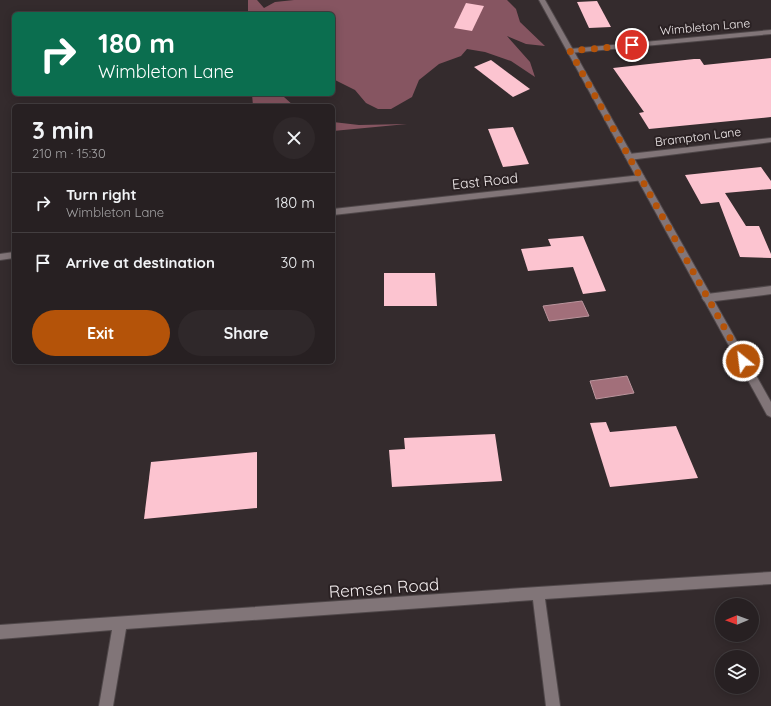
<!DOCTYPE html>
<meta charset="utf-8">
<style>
:root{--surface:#272022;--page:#2f282a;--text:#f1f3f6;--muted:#a4a3a5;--line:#433e40;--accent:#b45309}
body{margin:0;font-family:Quicksand,sans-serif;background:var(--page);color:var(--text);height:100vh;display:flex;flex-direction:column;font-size:15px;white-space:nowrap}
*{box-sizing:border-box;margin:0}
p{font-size:13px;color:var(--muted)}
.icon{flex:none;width:22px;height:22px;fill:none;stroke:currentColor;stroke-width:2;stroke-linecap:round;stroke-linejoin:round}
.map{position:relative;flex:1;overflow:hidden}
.drawer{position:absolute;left:12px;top:104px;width:323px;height:260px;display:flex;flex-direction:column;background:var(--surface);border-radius:6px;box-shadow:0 2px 10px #0003,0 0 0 1px var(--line)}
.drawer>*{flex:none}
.top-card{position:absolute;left:12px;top:12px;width:323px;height:84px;border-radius:6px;box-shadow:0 2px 10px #0003,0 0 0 1px var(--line);background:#0b6e4f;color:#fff;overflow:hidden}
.needle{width:26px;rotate:269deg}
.fabs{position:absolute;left:715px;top:598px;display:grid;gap:8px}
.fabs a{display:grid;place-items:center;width:44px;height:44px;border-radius:50%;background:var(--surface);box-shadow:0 2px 10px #0003,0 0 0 1px var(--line);font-size:20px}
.pin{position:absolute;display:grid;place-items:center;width:34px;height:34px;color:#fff;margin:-17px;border:2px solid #fff;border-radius:50%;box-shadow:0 1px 4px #0007}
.me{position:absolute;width:44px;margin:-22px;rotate:331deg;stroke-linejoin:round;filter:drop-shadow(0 0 3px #0008)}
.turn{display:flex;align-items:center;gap:14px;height:84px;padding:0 20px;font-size:18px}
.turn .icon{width:52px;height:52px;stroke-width:2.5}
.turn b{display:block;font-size:28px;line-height:34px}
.round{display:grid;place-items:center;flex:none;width:42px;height:42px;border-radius:21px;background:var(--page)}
.headline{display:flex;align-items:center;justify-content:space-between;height:68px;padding:0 20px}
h1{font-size:24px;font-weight:800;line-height:30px}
.cta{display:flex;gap:8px;margin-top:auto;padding:8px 20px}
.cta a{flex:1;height:46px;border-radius:24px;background:var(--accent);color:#fff;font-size:16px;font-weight:800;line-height:46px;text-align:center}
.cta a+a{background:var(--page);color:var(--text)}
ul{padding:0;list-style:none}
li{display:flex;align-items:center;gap:12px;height:60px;padding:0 20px;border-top:1px solid var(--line)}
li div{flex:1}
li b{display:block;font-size:15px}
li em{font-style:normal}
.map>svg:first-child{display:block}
.forest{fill:#865561}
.water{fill:#a26f7a;stroke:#ba949c}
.building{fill:#fcc4d0}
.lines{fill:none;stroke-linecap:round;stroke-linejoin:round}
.street-casing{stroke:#4f4749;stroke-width:2}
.secondary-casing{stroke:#4f4749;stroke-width:2}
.street{fill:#817578;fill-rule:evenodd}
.secondary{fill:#817578;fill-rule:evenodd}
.route{stroke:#b45309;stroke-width:7;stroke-dasharray:0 12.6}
.labels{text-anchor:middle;stroke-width:4;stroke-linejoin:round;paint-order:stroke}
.far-street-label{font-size:12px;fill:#f2eced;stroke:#2a2123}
.street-label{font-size:14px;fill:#f2eced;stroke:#2a2123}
.near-street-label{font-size:17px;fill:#f2eced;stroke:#2a2123}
</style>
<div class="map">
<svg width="771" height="706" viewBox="0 0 771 706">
<rect width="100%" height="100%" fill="#342b2d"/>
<!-- forest -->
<g class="forest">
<polygon points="248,0 257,0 264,8 275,2 294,0 507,0 516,9 520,22 545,46 526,44 507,36 530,62 535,77 511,61 485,52 467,49 461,56 439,64 419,80 412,97 391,109 378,109 366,103 355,90 333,79 333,14 248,14"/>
<polygon points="252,94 284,94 284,97 294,106 253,106"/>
<polygon points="333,122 359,125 407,124 333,131"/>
</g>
<!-- water -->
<g class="water">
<polygon points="582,301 589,316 549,321 543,306"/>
<polygon points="627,376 634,393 596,399 590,381"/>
</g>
<!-- building -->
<g class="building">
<polygon points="597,1 611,27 589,28 577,2"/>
<polygon points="466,3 484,6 472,31 454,28"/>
<polygon points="771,58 771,117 649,129 639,113 644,112 613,68 694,59 700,59 704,65"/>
<polygon points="491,60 530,89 513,97 474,67"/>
<polygon points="513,127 529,164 503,167 488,129"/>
<polygon points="761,167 771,181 771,189 725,193 746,226 759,226 771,254 771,258 740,257 719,202 701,204 685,175"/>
<polygon points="583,236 606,291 583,294 573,267 528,271 521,249 551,246 548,239"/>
<polygon points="384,273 435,273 437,306 384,306"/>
<polygon points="606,422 610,432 676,426 698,478 610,487 590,423"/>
<polygon points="495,434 502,481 392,487 389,450 405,449 404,438"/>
<polygon points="257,452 257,508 144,519 151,462"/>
</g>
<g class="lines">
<!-- street casing -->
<g class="street-casing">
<g id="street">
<polygon points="771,30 771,34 570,53 567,51 570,49"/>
<polygon points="771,138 771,142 629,160 625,157 629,154"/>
<polygon points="641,175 644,176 644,180 333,215 333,209"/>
<polygon points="14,252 14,258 0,260 0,254"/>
<polygon points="771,286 771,294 707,302 704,301 702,298 704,295 707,294"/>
<polygon points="771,572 771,584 545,599 560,706 546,706 533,600 126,629 113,706 99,706 112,630 0,639 0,625 538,587"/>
</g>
</g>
<!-- secondary casing -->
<g class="secondary-casing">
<polygon id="secondary" points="539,0 545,0 771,402 771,417 767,415"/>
</g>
<!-- street -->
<use href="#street" class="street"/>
<!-- secondary -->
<use href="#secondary" class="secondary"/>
</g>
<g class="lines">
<!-- route -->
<polyline class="route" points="632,45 570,51 743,361"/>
</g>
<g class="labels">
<!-- far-street labels -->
<g class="far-street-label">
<text transform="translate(705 27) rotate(-5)" y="4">Wimbleton Lane</text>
<text transform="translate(698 137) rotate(-7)" y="4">Brampton Lane</text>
</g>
<!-- street labels -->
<g class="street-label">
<text transform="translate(485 181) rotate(-6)" y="5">East Road</text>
</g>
<!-- near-street labels -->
<g class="near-street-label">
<text transform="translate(384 588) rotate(-4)" y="6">Remsen Road</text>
</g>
</g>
</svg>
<div class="fabs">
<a><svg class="needle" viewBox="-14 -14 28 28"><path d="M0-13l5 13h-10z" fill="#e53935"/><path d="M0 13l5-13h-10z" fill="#a4a3a5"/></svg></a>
<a><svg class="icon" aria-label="layers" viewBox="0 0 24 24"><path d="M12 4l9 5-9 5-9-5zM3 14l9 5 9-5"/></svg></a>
</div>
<div class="pin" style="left:632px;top:45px;background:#d93025"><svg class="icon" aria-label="arrive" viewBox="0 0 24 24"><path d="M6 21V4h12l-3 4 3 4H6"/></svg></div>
<svg class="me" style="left:743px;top:361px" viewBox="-20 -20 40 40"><circle r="17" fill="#b45309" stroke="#fff" stroke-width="3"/><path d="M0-11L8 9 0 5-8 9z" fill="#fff"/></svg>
<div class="top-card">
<div class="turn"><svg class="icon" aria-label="right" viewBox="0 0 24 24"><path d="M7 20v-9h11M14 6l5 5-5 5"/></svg><div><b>180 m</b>Wimbleton Lane</div></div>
</div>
<section class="drawer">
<div class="headline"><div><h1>3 min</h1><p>210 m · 15:30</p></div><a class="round"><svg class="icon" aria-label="close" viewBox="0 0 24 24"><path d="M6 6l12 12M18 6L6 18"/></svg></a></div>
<ul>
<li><svg class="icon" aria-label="right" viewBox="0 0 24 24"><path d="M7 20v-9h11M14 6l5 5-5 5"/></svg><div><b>Turn right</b><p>Wimbleton Lane</p></div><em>180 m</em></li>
<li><svg class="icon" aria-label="arrive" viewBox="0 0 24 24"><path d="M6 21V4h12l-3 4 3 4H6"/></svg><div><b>Arrive at destination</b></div><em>30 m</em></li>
</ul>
<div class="cta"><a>Exit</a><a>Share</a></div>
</section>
</div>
